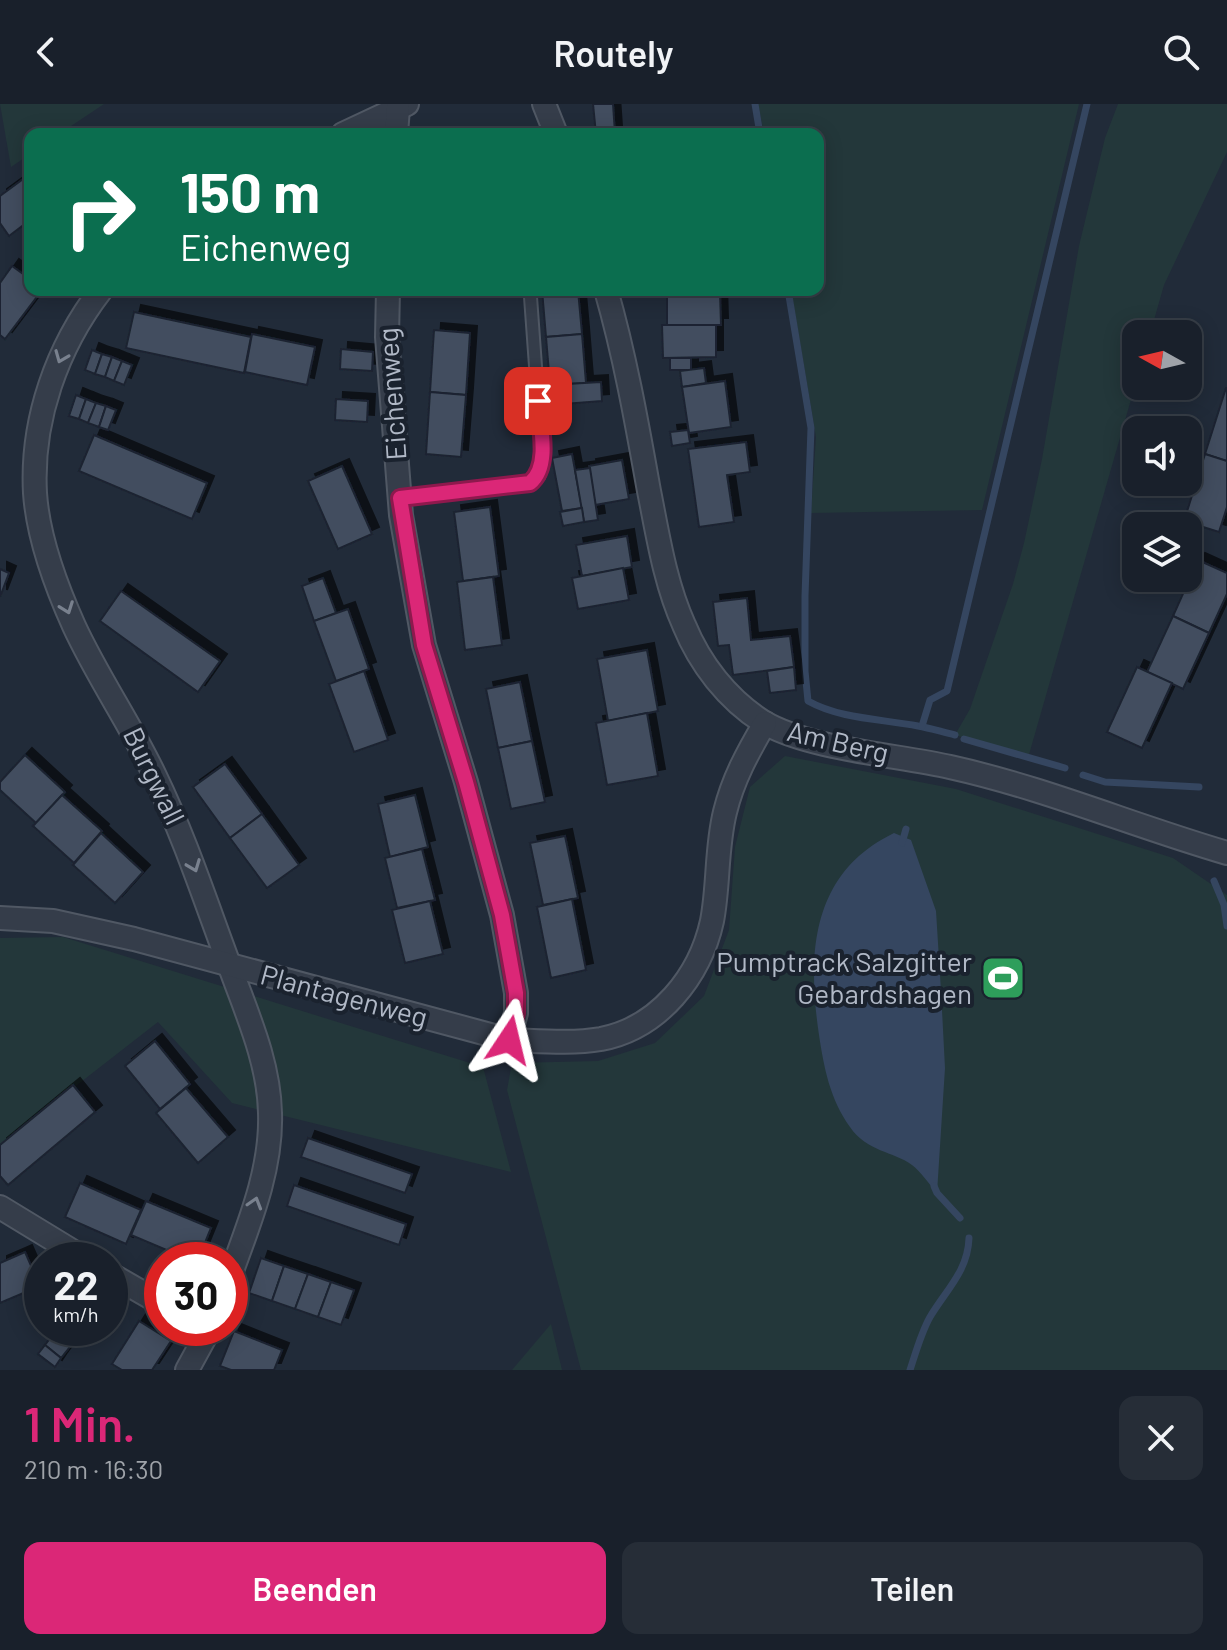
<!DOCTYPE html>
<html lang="de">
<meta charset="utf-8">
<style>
:root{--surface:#19202b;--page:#262d37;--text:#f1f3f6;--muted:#9fa3a9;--line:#373e47;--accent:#db2777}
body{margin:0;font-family:Barlow,sans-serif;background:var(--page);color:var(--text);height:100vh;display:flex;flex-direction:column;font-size:30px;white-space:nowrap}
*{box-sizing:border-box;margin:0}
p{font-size:26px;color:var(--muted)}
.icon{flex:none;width:44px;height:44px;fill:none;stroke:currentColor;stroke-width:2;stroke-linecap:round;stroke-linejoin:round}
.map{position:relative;height:1266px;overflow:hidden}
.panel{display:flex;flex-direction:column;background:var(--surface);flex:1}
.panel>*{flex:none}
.hud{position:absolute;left:24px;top:24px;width:800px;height:168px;border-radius:16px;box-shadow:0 4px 20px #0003,0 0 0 2px var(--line);background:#0b6e4f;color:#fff;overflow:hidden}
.needle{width:52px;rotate:278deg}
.fabs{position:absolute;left:1122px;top:216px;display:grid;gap:16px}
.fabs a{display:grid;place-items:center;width:80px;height:80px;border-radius:16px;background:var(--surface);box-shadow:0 4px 20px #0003,0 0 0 2px var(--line);font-size:40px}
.speed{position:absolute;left:24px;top:1138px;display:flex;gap:16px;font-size:40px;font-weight:700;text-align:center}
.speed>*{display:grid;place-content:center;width:104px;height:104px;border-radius:50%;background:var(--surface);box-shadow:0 4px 20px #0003,0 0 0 2px var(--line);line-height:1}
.speed small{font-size:20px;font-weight:400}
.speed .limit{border:12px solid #d22;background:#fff;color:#111}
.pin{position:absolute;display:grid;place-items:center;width:68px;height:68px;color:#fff;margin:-34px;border-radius:16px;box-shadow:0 4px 12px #0006}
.me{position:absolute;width:88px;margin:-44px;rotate:10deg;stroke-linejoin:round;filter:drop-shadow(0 0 6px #0008)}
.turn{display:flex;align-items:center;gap:28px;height:168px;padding:0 24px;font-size:36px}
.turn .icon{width:104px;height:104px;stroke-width:2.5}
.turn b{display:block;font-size:56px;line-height:68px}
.round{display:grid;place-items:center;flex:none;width:84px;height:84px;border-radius:16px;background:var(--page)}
.headline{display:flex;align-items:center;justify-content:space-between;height:136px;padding:0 24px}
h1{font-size:48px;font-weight:600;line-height:60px;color:var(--accent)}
.button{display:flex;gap:16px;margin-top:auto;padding:16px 24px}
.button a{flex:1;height:92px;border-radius:16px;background:var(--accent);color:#fff;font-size:32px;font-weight:600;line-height:92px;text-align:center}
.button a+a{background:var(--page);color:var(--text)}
header{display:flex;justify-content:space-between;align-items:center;height:104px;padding:0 24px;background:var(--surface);font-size:36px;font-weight:600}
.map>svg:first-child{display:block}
.green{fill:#23373a}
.water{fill:#354660}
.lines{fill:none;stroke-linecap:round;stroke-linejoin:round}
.stream{stroke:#354660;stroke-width:7}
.building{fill:#424e5e;stroke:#1c2430;stroke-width:2;filter:url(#shadow)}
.service-casing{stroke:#505864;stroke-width:15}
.minor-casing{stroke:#505864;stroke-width:26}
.service{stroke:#353d4a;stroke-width:11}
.minor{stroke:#353d4a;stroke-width:22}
.oneway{stroke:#79818e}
.route-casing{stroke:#8e194d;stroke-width:20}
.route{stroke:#db2777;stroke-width:14}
.labels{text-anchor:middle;stroke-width:8;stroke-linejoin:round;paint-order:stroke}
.street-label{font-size:28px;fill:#b0b8c6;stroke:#1a222e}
.poi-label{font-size:28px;fill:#b0b8c6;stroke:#1a222e;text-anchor:end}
</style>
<header><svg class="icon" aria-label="back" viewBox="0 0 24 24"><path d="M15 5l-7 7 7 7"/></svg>Routely<svg class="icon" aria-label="search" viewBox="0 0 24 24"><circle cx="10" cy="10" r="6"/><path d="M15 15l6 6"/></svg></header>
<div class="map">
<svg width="1227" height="1266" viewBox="0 0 1227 1266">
<defs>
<filter id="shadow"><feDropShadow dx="7" dy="-7" stdDeviation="0" flood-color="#0009"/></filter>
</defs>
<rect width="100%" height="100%" fill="#212b39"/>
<!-- green -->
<g class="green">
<polygon points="0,0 104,0 59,30 30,30 30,50 11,63"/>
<polygon points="758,0 1079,0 982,406 811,409 816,333 791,186 818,186 818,30 764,30"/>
<polygon points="1118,0 1227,0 1227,48 1164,181 1150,230 1136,230 1136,278 1028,654 955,631 970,605 1013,480 1024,439 1042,355 1079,142 1105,34"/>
<polygon points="785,652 956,685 1173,754 1227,791 1227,1266 581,1266 507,986 512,959 598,957 655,939 704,892 729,826 735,743 750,683"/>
<polygon points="63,833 483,963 511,1068 232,999 158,918 0,1041 0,834"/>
<polygon points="551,1220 562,1266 512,1266"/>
</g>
<!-- water -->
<path class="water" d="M894,729L911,736L936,807L941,887L945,964L937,1089C929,1080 921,1068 912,1061C893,1047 867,1048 850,1023C830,995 824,964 819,931C807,850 811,769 894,729Z"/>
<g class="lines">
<!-- stream -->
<g class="stream">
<polyline points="755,0 760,30"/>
<path d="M788,186L811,324L805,492V567L808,597C840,615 882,615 918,622C930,624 942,628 955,631"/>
<polyline points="922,622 930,596 947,587 1087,0"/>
<polyline points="964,635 1065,664"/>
<polyline points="1083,671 1105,678 1199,683"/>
<polyline points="902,739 906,725"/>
<polyline points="1214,777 1224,801 1227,822"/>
<polyline points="934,1082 937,1089 960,1114"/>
<path d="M910,1266C916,1248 921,1229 930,1213C946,1186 968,1167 969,1134"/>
</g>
</g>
<!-- building -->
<g class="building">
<polygon points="593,0 613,0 615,29 596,30"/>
<polygon points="30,70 30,116 9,132 0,119 0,92"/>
<polygon points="12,162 30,175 30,186 42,186 5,235 0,231 0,179"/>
<polygon points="542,186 578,186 582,230 546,233"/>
<polygon points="720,188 721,221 667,221 667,189"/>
<polygon points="134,208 251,233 244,269 126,244"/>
<polygon points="662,221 716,221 716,253 663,254"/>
<polygon points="434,226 470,229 466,291 430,288"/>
<polygon points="252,230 315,243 307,281 245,268"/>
<polygon points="582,230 586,279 550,281 546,233"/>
<polygon points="341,245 373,248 372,267 340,265"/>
<polygon points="92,246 102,250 95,270 85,266"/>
<polygon points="102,250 112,253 105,273 95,270"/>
<polygon points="112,253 122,257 114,277 105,273"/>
<rect x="670" y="254" width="21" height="12"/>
<polygon points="122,257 132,261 124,281 114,277"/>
<polygon points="704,264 706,279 682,283 680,267"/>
<polygon points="725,277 731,323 689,329 682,283"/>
<polygon points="601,278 602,297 551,301 550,281"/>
<polygon points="1226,284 1227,284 1227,357 1205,350"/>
<polygon points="430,288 466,291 461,353 426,350"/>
<polygon points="76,291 86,295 79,315 69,312"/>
<polygon points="86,295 96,299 88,319 79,315"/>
<polygon points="336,295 368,297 367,318 335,316"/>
<polygon points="96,299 106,302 99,323 88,319"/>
<polygon points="106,302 116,306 108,326 99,323"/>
<polygon points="688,326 690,339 672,342 670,328"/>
<polygon points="94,331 207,379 192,415 79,367"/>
<polygon points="746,338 750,368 727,371 734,418 699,423 688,345"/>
<polygon points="572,350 582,404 562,407 552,354"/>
<polygon points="1205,350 1227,357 1227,403 1219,428 1184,417"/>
<polygon points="622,356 629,395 595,401 589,362"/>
<polygon points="342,362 372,430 338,445 308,377"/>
<polygon points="590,364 598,416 584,418 575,366"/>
<polygon points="490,403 499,472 463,477 454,408"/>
<polygon points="582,404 584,418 563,422 560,408"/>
<polygon points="627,432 632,463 582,472 576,441"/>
<polygon points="1198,456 1227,469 1227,490 1209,529 1173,512"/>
<polygon points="623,464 629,496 578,505 572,474"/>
<polygon points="0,465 9,469 0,493"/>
<polygon points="493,473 502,541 465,546 457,478"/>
<polygon points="323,474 336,509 314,517 302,482"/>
<polygon points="121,487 220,557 198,588 100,517"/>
<polygon points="747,494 751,536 790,532 794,563 733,571 729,541 718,542 713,498"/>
<polygon points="348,505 369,565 336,577 314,517"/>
<polygon points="1173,512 1209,529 1183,585 1147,568"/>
<polygon points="647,546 658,607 608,617 597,555"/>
<polygon points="794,563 796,586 770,589 767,567"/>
<polygon points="1137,563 1172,579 1142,644 1107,628"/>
<polygon points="364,567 388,636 354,648 329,580"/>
<polygon points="520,578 532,637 498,644 486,585"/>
<polygon points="647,609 658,672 607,681 596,619"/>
<polygon points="532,637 545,698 511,705 498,644"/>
<polygon points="25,651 65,688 36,719 0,686 0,678"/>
<polygon points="225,660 262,710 230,734 193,683"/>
<polygon points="62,691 102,727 74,759 33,722"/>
<polygon points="415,691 428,743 390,753 378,700"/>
<polygon points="262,710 299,761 267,784 230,734"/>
<polygon points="101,729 143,768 115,799 73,761"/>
<polygon points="565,732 578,794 543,801 530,739"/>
<polygon points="422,745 435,796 397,804 385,754"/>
<polygon points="572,795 586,866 551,874 537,803"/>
<polygon points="430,797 443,850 405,859 392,806"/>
<polygon points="155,937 190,980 160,1005 125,962"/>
<polygon points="73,981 95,1008 8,1081 0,1072 0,1041"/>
<polygon points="186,984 228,1033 198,1059 156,1009"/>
<polygon points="308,1034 412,1070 405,1089 301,1053"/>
<polygon points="80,1079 141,1106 126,1140 65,1113"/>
<polygon points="294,1081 406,1120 399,1141 287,1102"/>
<polygon points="146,1097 211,1124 198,1156 190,1156 131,1131"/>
<polygon points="25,1148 40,1182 0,1199 0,1159"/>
<polygon points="261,1154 284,1162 272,1197 249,1189"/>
<polygon points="284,1162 308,1170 295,1205 272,1197"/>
<polygon points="308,1170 331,1178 318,1213 295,1205"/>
<polygon points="331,1178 354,1186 341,1221 318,1213"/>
<polygon points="139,1217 171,1237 152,1266 122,1266 112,1260"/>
<polygon points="58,1224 64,1224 77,1234 61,1254 45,1241"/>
<polygon points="234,1227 282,1246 274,1266 231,1266 220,1262"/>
<polygon points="45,1241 61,1254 55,1263 38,1250"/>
</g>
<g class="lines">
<!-- service casing -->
<g class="service-casing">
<polyline id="service" points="400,394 530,379 539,372 542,352 530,186"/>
</g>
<!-- minor casing -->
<g class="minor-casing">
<g id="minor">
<polyline points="544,0 556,30"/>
<polyline points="343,30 407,0"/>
<polyline points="396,30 398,4"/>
<path d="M101,186C57,243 31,316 35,389C38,434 56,482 74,522C98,574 131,621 155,672C185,734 206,799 230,863C247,910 269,958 270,1009C272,1065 249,1120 230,1172"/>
<polyline points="388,186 387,233 401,411 424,541 466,678 502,811 516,889 516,909 509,936"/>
<path d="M606,186C625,252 637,320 649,387C658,432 665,479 684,521C700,560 727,595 763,618C808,645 897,651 950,663C1045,684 1134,722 1227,749"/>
<path d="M0,814L53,817L134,835L509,936C540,937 571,940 601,935C659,924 700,872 712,817C719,781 716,744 725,708C733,675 748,648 765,619"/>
<polyline points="0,1103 87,1156"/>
<polyline points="110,1170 162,1200"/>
<polyline points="187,1266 210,1224"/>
</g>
</g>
<!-- service -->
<use href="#service" class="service"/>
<!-- minor -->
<use href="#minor" class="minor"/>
</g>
<!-- one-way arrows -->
<defs><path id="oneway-chevron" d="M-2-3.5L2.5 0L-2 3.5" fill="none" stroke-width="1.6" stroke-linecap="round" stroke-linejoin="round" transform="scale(2)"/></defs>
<g class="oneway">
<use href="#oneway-chevron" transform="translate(61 253) rotate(112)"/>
<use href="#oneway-chevron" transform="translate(67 504) rotate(70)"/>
<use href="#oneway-chevron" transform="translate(194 762) rotate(69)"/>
<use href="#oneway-chevron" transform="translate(255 1099) rotate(-73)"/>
</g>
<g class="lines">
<!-- route casing -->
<g class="route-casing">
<path id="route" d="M509,936L516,909V889L502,811L466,678L424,541L400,394L530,379C551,362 540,321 538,297"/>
</g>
<!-- route -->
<use href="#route" class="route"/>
</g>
<!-- icons -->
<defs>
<g id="stadium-square" transform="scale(2.3)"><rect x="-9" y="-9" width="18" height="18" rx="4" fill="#2e9e5b" stroke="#1a222e"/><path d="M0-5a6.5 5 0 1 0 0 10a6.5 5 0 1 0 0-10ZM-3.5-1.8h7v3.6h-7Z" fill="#fff"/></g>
</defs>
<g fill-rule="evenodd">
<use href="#stadium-square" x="1003" y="874"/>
</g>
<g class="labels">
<!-- street labels -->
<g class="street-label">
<text transform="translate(392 290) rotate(-94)" y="10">Eichenweg</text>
<text transform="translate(838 638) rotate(13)" y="10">Am Berg</text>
<text transform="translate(154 672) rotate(64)" y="10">Burgwall</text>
<text transform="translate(344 892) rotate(15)" y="10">Plantagenweg</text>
</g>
<!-- poi labels -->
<g class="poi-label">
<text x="972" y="868">Pumptrack Salzgitter<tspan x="972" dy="32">Gebardshagen</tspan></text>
</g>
</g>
</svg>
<div class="fabs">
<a><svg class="needle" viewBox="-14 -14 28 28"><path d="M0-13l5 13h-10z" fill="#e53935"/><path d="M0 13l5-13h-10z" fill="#9fa3a9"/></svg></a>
<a><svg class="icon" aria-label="sound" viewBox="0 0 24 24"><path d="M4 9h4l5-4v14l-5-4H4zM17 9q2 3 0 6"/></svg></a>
<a><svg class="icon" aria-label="layers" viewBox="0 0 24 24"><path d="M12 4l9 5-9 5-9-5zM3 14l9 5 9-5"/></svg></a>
</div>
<div class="speed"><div>22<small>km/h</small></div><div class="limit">30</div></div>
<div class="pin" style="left:538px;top:297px;background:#d93025"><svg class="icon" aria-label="arrive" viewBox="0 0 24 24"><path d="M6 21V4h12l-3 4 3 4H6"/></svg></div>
<svg class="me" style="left:509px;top:936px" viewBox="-20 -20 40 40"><path d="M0-17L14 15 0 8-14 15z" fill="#db2777" stroke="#fff" stroke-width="4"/></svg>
<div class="hud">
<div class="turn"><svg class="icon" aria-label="right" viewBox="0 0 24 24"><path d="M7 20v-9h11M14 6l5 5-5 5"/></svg><div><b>150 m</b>Eichenweg</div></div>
</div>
</div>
<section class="panel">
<div class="headline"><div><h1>1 Min.</h1><p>210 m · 16:30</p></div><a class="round"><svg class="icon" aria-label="close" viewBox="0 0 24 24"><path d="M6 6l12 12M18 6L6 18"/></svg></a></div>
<div class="button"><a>Beenden</a><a>Teilen</a></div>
</section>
